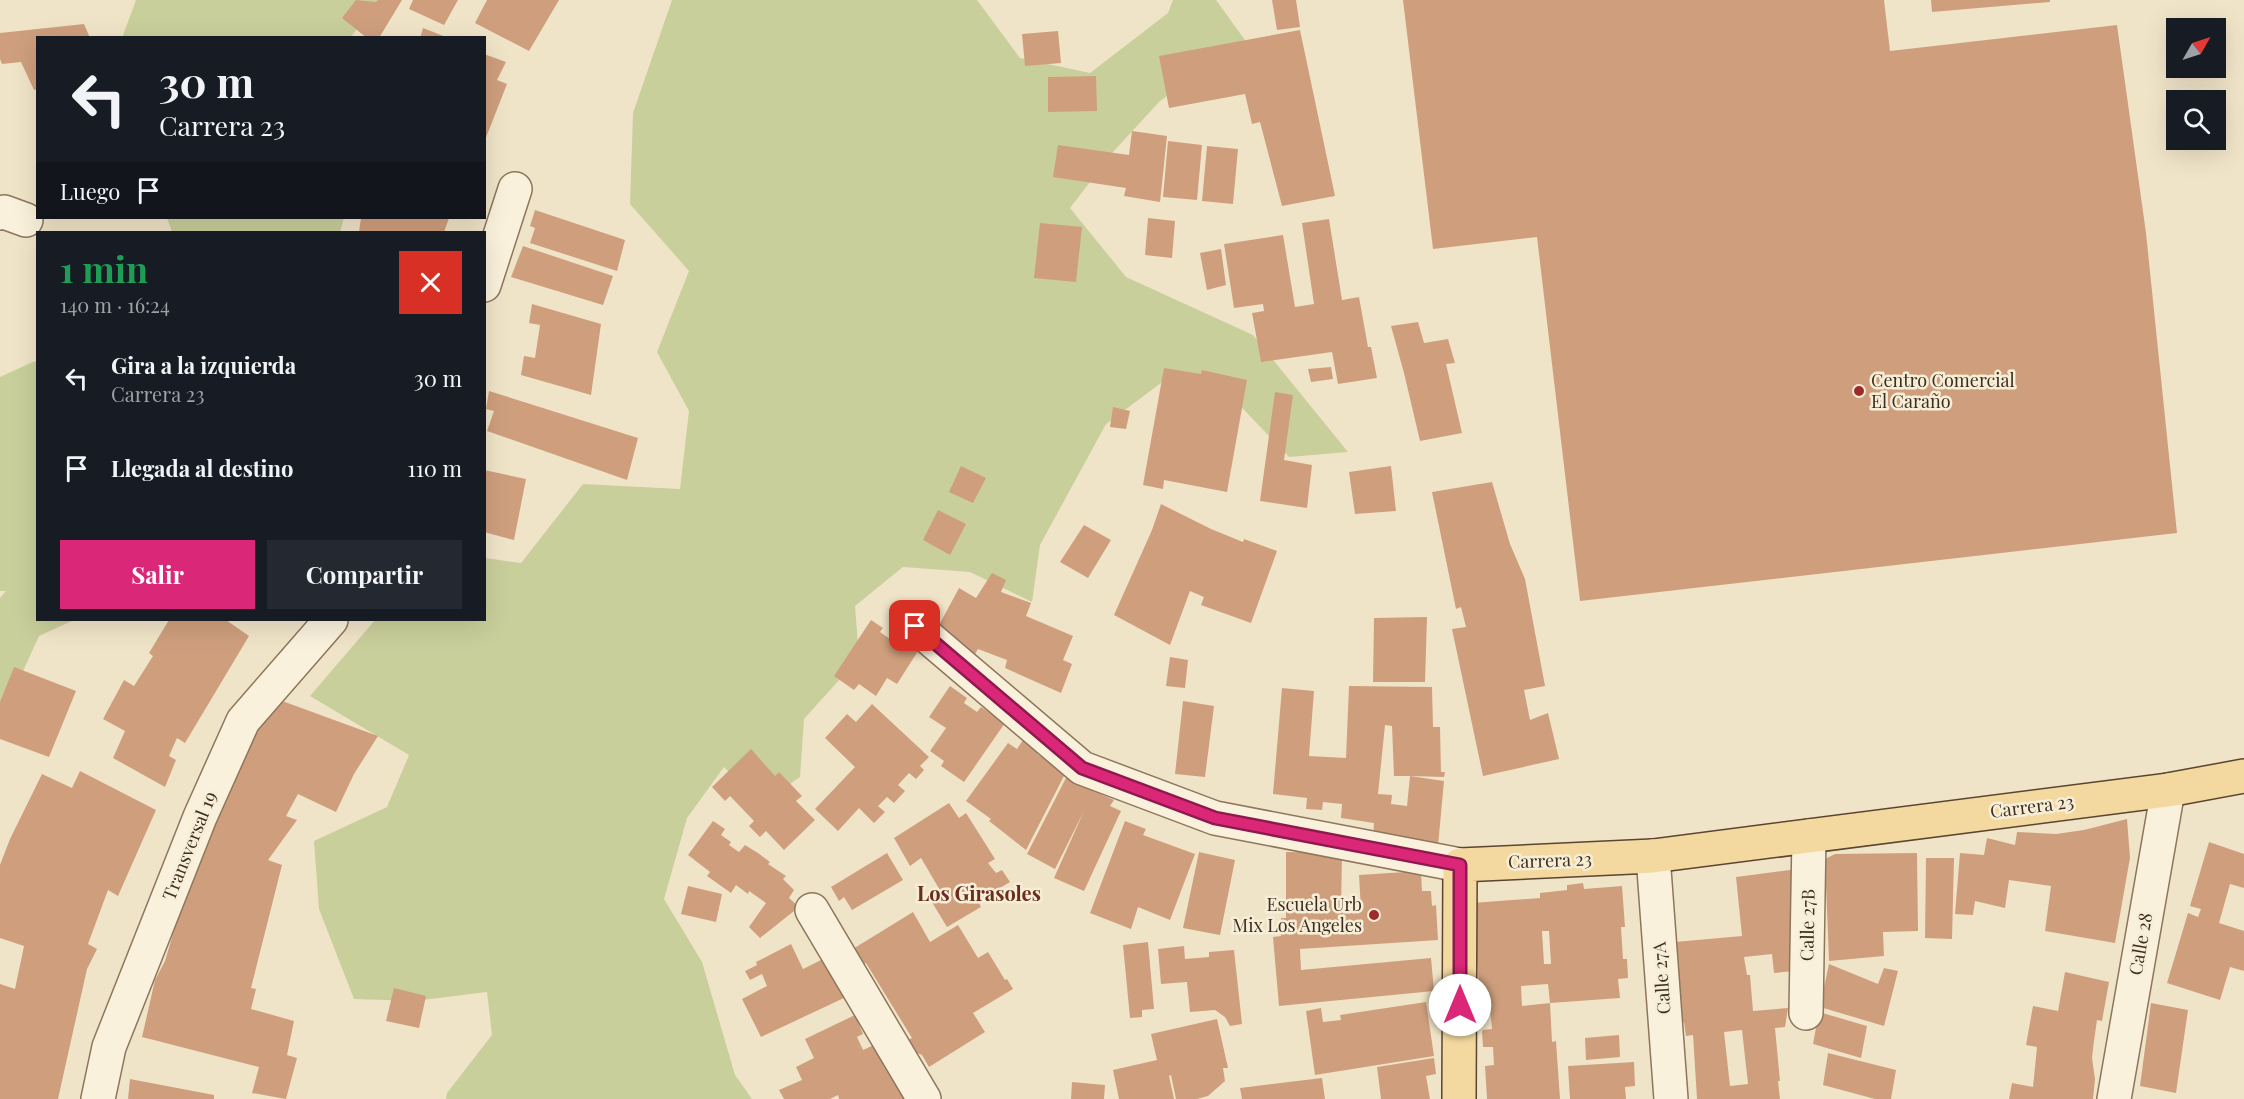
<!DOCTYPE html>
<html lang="es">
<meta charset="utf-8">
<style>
:root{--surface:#171b24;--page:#242831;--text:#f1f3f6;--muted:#9ea1a6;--accent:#db2777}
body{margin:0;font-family:"Playfair Display",serif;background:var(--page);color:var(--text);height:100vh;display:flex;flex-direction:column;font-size:22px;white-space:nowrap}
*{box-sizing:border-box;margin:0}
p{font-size:20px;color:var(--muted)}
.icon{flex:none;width:33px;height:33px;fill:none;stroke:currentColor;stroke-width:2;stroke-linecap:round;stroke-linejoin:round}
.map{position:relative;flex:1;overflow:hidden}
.sheet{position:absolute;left:36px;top:231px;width:450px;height:390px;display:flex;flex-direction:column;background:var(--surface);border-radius:0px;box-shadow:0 6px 24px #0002}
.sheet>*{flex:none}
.banner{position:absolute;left:36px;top:36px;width:450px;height:183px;border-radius:0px;box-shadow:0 6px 24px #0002;background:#171b24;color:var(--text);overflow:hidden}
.needle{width:39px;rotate:51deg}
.fabs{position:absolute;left:2166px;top:18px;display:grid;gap:12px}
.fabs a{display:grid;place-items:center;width:60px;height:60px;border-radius:0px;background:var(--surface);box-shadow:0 6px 24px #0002;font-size:30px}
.pin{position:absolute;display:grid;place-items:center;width:51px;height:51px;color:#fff;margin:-26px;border-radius:12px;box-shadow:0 3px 9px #0006}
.me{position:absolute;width:66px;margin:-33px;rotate:0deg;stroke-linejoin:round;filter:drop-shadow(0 0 4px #0008)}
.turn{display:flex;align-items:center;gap:21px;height:126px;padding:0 24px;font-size:27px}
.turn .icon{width:78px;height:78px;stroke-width:2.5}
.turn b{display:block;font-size:42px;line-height:51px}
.then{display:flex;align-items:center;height:57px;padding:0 24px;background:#0003;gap:12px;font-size:22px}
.round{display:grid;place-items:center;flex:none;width:63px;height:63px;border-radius:0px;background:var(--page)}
.overview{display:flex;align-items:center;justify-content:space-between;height:102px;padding:0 24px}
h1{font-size:36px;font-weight:700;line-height:45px;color:#1e9e55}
.button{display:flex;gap:12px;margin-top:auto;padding:12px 24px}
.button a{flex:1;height:69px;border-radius:0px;background:var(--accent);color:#fff;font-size:24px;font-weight:700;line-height:69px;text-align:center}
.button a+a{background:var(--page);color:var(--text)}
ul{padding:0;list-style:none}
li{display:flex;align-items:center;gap:18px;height:90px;padding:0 24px}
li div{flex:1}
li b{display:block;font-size:22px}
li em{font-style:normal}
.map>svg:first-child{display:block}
.green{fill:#c9cf9b}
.building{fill:#cf9f7d;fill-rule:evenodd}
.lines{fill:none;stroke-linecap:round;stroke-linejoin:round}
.street-casing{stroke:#8d765c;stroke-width:36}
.primary-casing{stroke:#5b4430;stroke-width:36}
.street{stroke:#faf1dc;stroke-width:33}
.primary{stroke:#f3d9a0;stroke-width:33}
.route-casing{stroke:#8e194d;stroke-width:15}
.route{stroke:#db2777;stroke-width:10}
.poi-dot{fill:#9e2a2b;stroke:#f7eed8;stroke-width:2}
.labels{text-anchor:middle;stroke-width:5;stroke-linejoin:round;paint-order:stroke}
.poi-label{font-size:18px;fill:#3d2e20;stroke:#f7eed8;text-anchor:start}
.street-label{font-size:18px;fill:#3d2e20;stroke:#f7eed8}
.neighbourhood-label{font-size:20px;font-weight:bold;fill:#6b2e1e;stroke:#f7eed8}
</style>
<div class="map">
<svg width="2244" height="1099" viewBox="0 0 2244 1099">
<rect width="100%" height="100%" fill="#f0e4c8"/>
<!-- green -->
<g class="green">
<polygon points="136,0 378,0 351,37 122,38"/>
<polygon points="672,0 977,0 1020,58 1090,73 1168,13 1173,0 1216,0 1245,40 1160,101 1113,152 1070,208 1126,277 1253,335 1348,452 1289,457 1228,393 1169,377 1106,424 1040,545 1032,602 970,572 903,567 855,606 859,658 804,719 800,777 760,805 724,767 687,818 664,899 702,962 735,1075 752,1099 446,1099 447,1093 492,1035 487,992 414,1001 354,999 319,909 314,841 387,807 409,755 310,696 375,620 484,620 485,558 521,563 583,484 680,489 689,411 657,352 689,271 630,204 633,113"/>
<polygon points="167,218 344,218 340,232 172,232"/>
<polygon points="35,361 38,365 38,620 74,620 39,636 0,722 0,598 6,591 0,591 0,377"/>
</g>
<!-- building -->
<g class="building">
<polygon points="356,0 376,2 378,0 402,0 379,38 367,38 342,18"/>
<polygon points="413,0 458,0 444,25 409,9"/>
<polygon points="487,0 559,0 529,51 475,23"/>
<polygon points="1272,0 1296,0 1300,27 1277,30"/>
<polygon points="1403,0 1884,0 1890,51 2117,25 2146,233 2177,533 1580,601 1537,237 1433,249"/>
<polygon points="1931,0 2050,0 2050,2 1932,12"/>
<polygon points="84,24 90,38 38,38 38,89 34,90 21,62 2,64 0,59 0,33"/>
<polygon points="423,28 446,37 446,38 420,38"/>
<polygon points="1300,30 1335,196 1282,206 1260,122 1252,124 1245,94 1169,108 1159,56"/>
<polygon points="1058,31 1061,63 1025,66 1022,34"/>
<polygon points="484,54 506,62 497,80 507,84 485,140"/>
<polygon points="1096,76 1097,111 1048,112 1048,77"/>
<polygon points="1132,131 1167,136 1160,202 1124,196 1126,188 1053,177 1058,145 1129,155"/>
<polygon points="1168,141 1202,145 1197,200 1163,197"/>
<polygon points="1207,146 1238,149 1233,204 1202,201"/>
<polygon points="535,210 625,240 617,271 530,243 535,228 530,226"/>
<polygon points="361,218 449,218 444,232 359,232"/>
<polygon points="1148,218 1175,221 1172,258 1145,255"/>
<polygon points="1329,219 1342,300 1359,297 1368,347 1371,347 1377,378 1338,384 1332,352 1261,362 1252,313 1264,311 1263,304 1234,308 1224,244 1283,235 1295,307 1314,304 1302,223"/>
<polygon points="1040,223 1082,227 1076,282 1034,278"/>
<polygon points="523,246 613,276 603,305 511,277"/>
<polygon points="1221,249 1226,285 1207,290 1200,253"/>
<polygon points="532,304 601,324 591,395 521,375 524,356 535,358 540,325 529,323"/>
<polygon points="1418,322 1424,343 1448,339 1455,363 1446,364 1462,433 1420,441 1404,373 1391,326"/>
<polygon points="1331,367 1333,379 1311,382 1308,369"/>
<polygon points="1164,368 1201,374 1202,370 1247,380 1227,492 1164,480 1163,489 1143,485"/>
<polygon points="489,391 638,438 627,480 487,431 494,411 486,409"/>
<polygon points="1275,392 1293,395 1284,460 1312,465 1307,508 1260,501"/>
<polygon points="1113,407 1130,411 1126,429 1110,427"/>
<polygon points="961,466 986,478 973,503 949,492"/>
<polygon points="1391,466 1396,511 1355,514 1349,472"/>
<polygon points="484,470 526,479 514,540 484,532"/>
<polygon points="1492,482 1510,544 1525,579 1545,686 1524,690 1530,720 1548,713 1559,759 1483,776 1452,629 1466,627 1461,607 1456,609 1432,492"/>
<polygon points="1161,504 1211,529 1243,542 1244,539 1277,551 1251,623 1201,605 1204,597 1190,591 1170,645 1114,615 1152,530"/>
<polygon points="938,510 966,524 950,555 923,540"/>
<polygon points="1084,525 1111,540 1088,578 1060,562"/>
<polygon points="992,573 1006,580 1001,592 1031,603 1026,616 1073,636 1063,660 1072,664 1061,693 1005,668 1007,660 978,649 974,656 938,627 959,588 976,598"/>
<polygon points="1427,617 1425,682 1373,682 1374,618"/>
<polygon points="169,620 226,620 249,636 185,743 177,738 169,756 176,760 165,787 113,758 125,731 103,719 124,680 134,686 153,656 149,653"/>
<polygon points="871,620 883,628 880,632 904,649 907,645 918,651 897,684 887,678 876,696 859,684 854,690 834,676"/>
<polygon points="1170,657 1188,660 1185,688 1166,686"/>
<polygon points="14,667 76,691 49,757 0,739 0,702"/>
<polygon points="950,686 967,698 964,703 977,712 981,707 1005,723 964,782 941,766 944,761 930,751 946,728 929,717"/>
<path d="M1349,686L1432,687L1433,727H1440L1441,772H1445L1444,777L1410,776L1444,781L1438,846L1373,836L1374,823L1341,818L1342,804L1323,802L1322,810L1306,809L1307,798L1273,794L1282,688L1314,691L1309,756L1346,758ZM1385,725L1392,726L1394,776H1410L1407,806L1391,804L1392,795L1378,794Z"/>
<polygon points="274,698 378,736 354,774 336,812 298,794 286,816 297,820 268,860 282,865 251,988 256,989 251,1009 294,1021 287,1055 297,1058 286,1099 252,1093 259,1067 142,1037 155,980 165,961 191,873 222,790"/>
<polygon points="1183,701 1214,706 1205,777 1175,774"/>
<polygon points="872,704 929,757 920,766 924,770 916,779 909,773 898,785 905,791 894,803 887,797 878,806 885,812 874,823 859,808 838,831 815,809 855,767 825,738 847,714 856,722"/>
<polygon points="1023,740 1039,751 1037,754 1066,772 1026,850 989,821 991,819 966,801 1008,743 1017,749"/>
<polygon points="751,749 775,776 779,772 802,796 796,801 815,820 784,850 766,831 760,837 749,826 754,821 730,796 725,801 712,787"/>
<polygon points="80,771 156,810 118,896 108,890 88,944 97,949 87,969 58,1099 0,1099 0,984 15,989 24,946 0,938 0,865 10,839 42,774 72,788"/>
<polygon points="1068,774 1095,787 1094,791 1114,800 1110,806 1121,811 1084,891 1054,878 1084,811 1055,869 1027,854"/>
<polygon points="949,803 959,818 966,813 995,859 988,863 996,873 1002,870 1010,882 978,901 981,907 947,927 930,899 941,892 921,858 910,866 894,838"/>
<polygon points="2127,819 2130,858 2115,943 2045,931 2051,886 2009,880 2005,908 1975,901 1973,915 1955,914 1960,853 1984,855 1987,838 2015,845 2017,832 2056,834 2084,830"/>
<polygon points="713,821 725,829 721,835 731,842 729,845 739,852 745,845 758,853 770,862 768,864 786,876 783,879 794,890 789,898 799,907 760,938 749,927 766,903 749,891 748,894 736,885 731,893 707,876 710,872 688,855"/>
<polygon points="1125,821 1146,829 1143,835 1195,854 1170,920 1138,907 1131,929 1090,913"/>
<polygon points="2209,842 2244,854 2244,888 2230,884 2219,923 2244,931 2244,971 2230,967 2220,1000 2167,983 2188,913 2198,917 2201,909 2190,906"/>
<polygon points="1199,852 1235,860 1220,935 1183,928"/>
<polygon points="1286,852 1342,853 1341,911 1361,910 1359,875 1421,871 1422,891 1431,891 1432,906 1436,905 1438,940 1300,949 1301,970 1431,958 1434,991 1279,1006 1273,937 1281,936 1281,918 1286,918"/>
<polygon points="887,853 903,880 852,910 844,897 839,901 831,887"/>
<polygon points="1917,853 1918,931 1883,932 1884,956 1829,961 1825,859 1835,854"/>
<polygon points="1926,858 1954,858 1952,939 1925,938"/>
<path d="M1798,869L1794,971L1774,973L1772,954L1744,957L1747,975H1750L1753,1011L1788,1008L1785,1027L1775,1028L1780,1081H1778L1780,1099H1697L1693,1035L1686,1036L1684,1022L1682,1023L1675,942L1742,936L1736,877ZM1742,1030L1748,1084L1730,1086L1724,1032Z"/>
<path d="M1583,883L1584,889L1622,886L1625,927H1621L1623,959H1627L1628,978L1618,979L1620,998L1550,1003L1548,984L1521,986L1522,1006L1550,1003L1552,1042L1556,1041L1560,1099H1487L1485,1066L1494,1065L1493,1047H1483L1482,1032L1483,1030L1492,1029L1490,1008H1481L1472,903L1540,898V893L1567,890V885ZM1542,931H1549L1551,964H1544Z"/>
<polygon points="688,886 722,894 716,922 681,914"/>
<polygon points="913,912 930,942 958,925 978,958 988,952 1005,980 1007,979 1013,989 973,1013 985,1032 929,1067 922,1055 915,1052 908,1040 912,1038 866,963 858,967 848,952"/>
<polygon points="1148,942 1154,1009 1142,1010 1142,1017 1130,1018 1123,945"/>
<polygon points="791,944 803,969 827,957 846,997 761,1037 742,999 767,986 762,974 750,980 745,971 757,965 756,962"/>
<polygon points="1184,946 1185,959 1209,957 1209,952 1234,950 1242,1024 1230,1026 1225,1017 1215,1010 1190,1012 1187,982 1161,984 1158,949"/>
<polygon points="1829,964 1878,984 1884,968 1898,971 1884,1026 1820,1007"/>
<polygon points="2065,972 2109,982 2102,1021 2097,1020 2094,1041 2092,1058 2095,1079 2093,1099 2009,1099 2012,1083 2033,1087 2037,1047 2026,1045 2033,1006 2058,1011"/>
<polygon points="394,988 426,996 419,1028 386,1021"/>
<polygon points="1426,1002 1434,1056 1315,1075 1306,1011 1321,1008 1323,1022 1341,1020 1340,1015"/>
<polygon points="2151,1003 2188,1010 2176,1093 2140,1086"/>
<polygon points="1819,1012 1867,1026 1861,1058 1813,1044"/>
<polygon points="855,1015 863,1034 857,1037 863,1050 878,1043 905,1099 839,1099 838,1095 830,1099 784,1099 779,1090 802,1080 796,1067 814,1058 805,1039"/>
<polygon points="1217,1019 1228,1068 1223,1068 1225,1081 1208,1096 1197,1099 1176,1099 1171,1075 1169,1076 1174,1099 1119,1099 1113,1070 1157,1060 1151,1034"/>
<polygon points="1619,1035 1620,1057 1586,1060 1585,1038"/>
<polygon points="1828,1053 1896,1070 1891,1099 1875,1099 1823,1085"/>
<polygon points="1434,1058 1436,1074 1426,1076 1430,1099 1381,1099 1377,1067"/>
<polygon points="1634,1062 1635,1086 1625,1087 1626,1099 1570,1099 1568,1066"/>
<polygon points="1322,1078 1325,1099 1242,1099 1240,1088"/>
<polygon points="130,1079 214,1095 214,1099 128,1099"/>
<polygon points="1072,1082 1105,1085 1104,1099 1071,1099"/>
</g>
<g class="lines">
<!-- street casing -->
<g class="street-casing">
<g id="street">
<polyline points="0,213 4,212 26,220"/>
<polyline points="484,285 515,189"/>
<polyline points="915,626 1082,768 1215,818 1460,865"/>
<polyline points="1653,856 1671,1099"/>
<polyline points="812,910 924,1099"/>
<polyline points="1806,1013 1809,836"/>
<polyline points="98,1099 109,1047 200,817 243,721 331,620"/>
<polyline points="2114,1099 2168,790"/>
</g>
</g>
<!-- primary casing -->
<g class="primary-casing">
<polyline id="primary" points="1459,1099 1460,865 1653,856 2168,790 2244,776"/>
</g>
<!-- street -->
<use href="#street" class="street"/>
<!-- primary -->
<use href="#primary" class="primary"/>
</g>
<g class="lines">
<!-- route casing -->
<g class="route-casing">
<polyline id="route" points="915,626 1082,768 1215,818 1460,865 1460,1005"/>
</g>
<!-- route -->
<use href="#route" class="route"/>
</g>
<!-- markers -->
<g class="poi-dot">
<circle cx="1859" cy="391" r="6"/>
<circle cx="1374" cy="915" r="6"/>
</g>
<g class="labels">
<!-- poi labels -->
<g class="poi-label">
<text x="1871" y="387">Centro Comercial<tspan x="1871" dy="21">El Caraño</tspan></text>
<text x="1362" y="911" text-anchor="end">Escuela Urb<tspan x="1362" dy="21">Mix Los Angeles</tspan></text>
</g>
<!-- street labels -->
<g class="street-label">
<text transform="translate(2032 807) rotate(-7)" y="6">Carrera 23</text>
<text transform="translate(190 846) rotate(-68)" y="6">Transversal 19</text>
<text transform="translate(1550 861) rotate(-2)" y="6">Carrera 23</text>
<text transform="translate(1808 925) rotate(-89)" y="6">Calle 27B</text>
<text transform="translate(2141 944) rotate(-80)" y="6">Calle 28</text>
<text transform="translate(1662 978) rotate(-94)" y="6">Calle 27A</text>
</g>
<!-- neighbourhood labels -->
<g class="neighbourhood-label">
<text x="979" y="901">Los Girasoles</text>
</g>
</g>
</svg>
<div class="fabs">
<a><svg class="needle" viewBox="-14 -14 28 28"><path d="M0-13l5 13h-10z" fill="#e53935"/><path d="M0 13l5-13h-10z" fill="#9ea1a6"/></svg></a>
<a><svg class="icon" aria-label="search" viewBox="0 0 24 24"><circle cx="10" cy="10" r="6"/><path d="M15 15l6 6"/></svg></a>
</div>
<div class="pin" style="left:915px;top:626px;background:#d93025"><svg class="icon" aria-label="arrive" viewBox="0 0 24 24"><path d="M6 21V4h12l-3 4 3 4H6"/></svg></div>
<svg class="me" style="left:1460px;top:1005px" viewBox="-20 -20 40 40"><circle r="19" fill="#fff"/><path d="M0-13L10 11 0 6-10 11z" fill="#db2777"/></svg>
<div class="banner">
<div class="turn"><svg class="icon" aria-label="left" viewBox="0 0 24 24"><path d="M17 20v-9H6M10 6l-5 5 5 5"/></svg><div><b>30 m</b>Carrera 23</div></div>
<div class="then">Luego<svg class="icon" aria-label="arrive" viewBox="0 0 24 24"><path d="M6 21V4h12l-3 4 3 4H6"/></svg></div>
</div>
<section class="sheet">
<div class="overview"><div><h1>1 min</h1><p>140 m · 16:24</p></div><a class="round" style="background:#d93025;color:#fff"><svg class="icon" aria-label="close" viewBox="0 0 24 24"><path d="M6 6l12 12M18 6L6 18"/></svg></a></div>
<ul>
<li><svg class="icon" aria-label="left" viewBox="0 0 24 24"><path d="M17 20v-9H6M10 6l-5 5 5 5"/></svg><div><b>Gira a la izquierda</b><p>Carrera 23</p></div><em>30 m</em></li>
<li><svg class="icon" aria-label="arrive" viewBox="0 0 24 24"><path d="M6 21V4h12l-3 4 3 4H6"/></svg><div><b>Llegada al destino</b></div><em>110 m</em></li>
</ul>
<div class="button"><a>Salir</a><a>Compartir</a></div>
</section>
</div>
